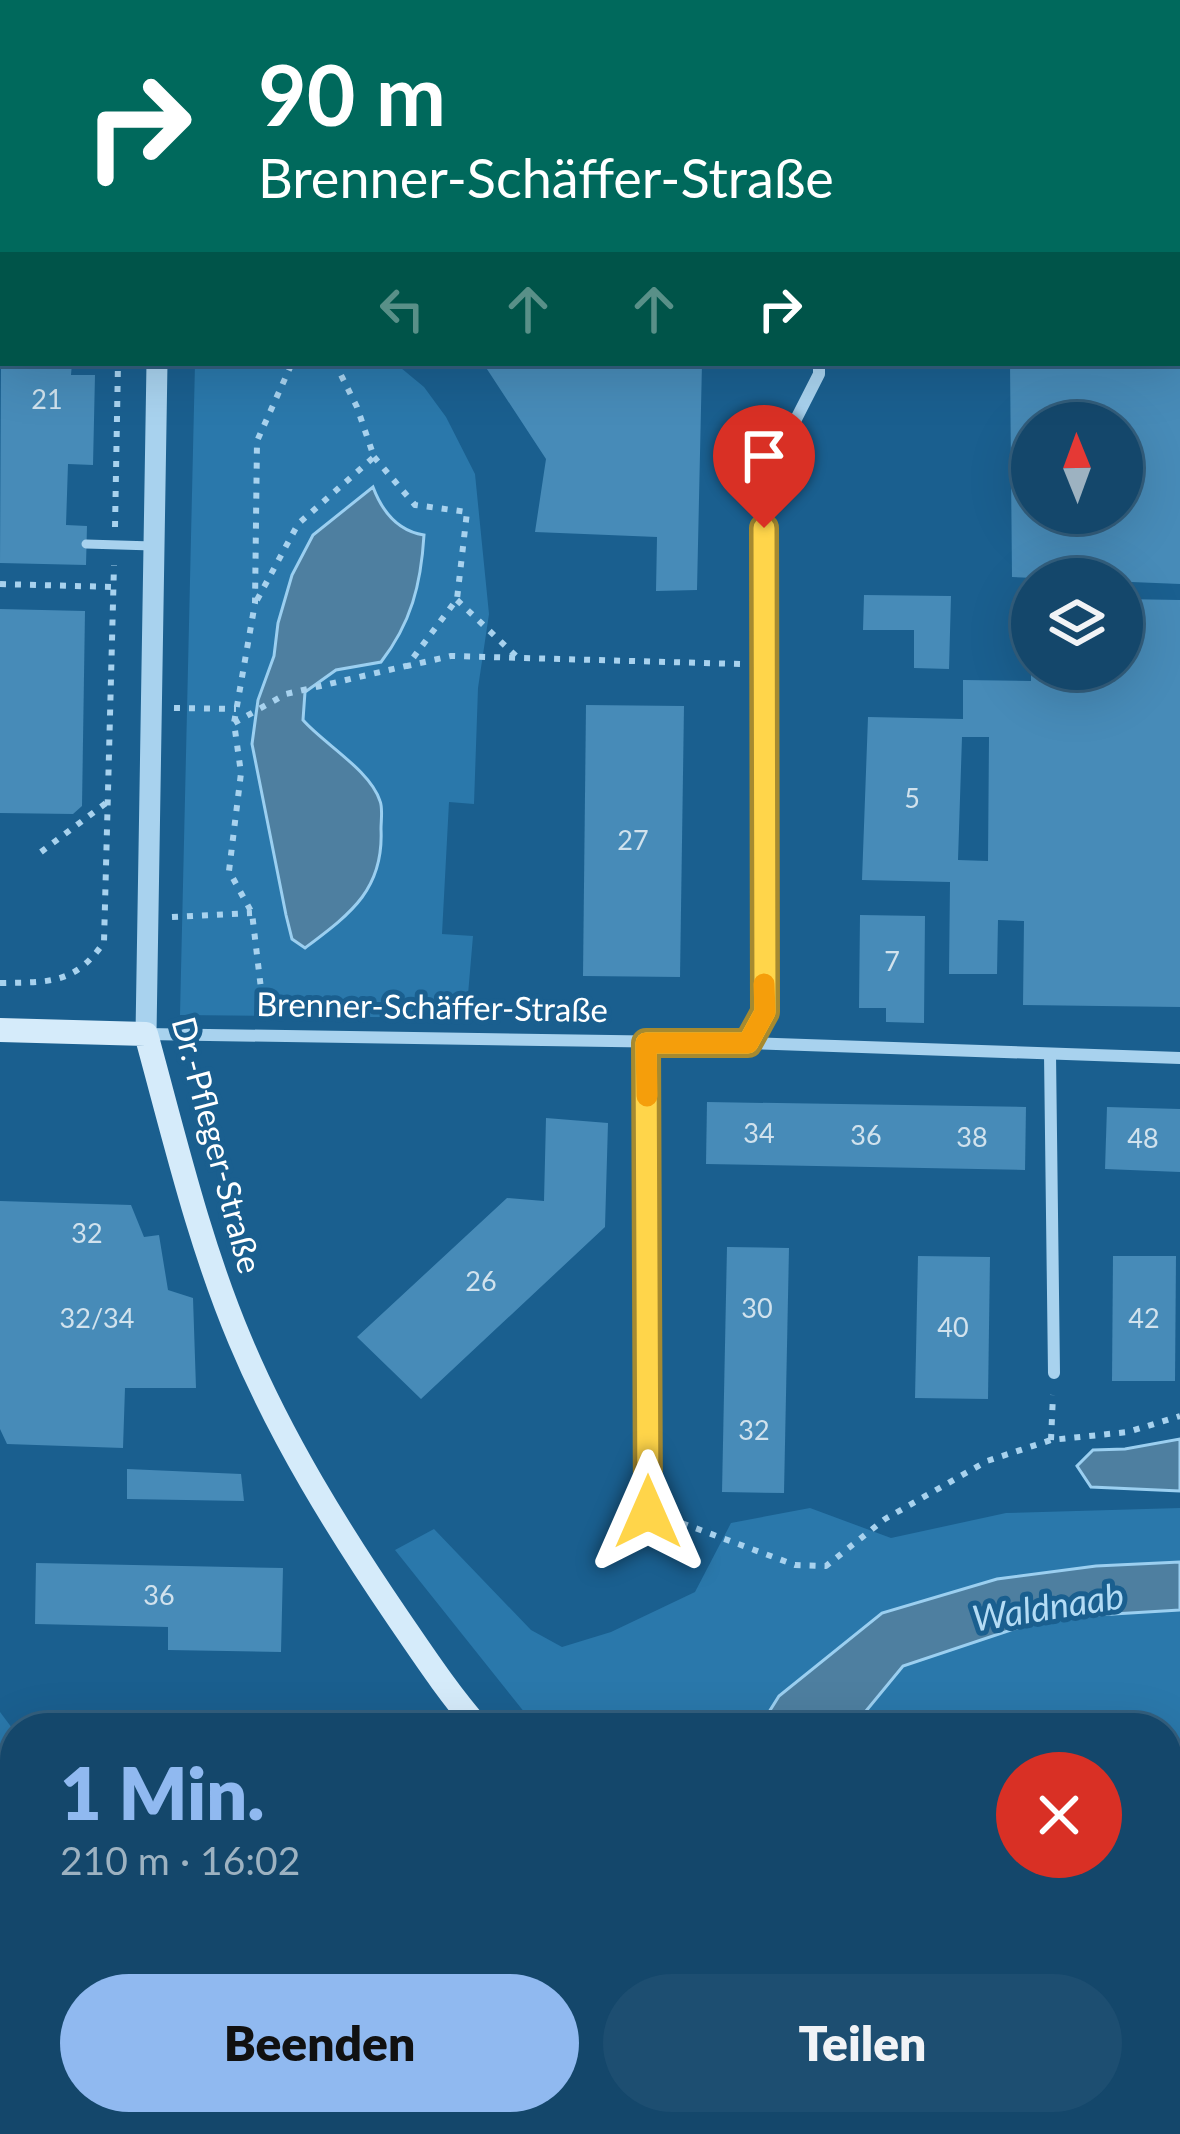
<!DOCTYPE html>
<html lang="de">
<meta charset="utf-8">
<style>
:root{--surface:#14476b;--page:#1d4e71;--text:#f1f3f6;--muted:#9db2c1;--line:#335f7e;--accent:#90b9f0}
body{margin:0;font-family:Lato,sans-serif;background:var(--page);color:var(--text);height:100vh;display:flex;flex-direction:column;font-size:45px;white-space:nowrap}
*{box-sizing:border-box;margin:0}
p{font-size:39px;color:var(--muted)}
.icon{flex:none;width:66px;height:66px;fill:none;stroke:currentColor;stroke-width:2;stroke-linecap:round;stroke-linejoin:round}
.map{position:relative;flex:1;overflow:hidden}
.side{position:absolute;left:0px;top:1713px;width:1182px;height:423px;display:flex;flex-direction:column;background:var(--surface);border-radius:48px 48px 0 0;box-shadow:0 12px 48px #0002,0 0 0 3px var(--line)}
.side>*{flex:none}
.top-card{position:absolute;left:0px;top:0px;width:1182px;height:366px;box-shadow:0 12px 48px #0002,0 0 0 3px var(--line);background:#00695c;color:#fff;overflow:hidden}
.needle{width:78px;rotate:359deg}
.controls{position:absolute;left:1011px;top:402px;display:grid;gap:24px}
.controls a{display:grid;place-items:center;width:132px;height:132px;border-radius:50%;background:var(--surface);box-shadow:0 12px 48px #0002,0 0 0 3px var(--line);font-size:60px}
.pin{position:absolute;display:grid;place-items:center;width:102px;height:102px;color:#fff;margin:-123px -51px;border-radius:50% 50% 50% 0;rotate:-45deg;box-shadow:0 0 12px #0007}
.pin .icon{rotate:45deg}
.me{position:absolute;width:132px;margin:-66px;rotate:0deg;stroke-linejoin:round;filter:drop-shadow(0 0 9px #0008)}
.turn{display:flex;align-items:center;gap:42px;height:252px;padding:0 60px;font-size:54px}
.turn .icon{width:156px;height:156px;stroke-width:2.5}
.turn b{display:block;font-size:84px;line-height:102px}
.lanes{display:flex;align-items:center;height:114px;padding:0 60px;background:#0003;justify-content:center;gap:60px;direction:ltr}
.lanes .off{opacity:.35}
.round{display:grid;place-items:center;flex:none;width:126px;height:126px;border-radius:63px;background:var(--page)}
.head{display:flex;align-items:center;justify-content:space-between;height:204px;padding:0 60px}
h1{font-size:72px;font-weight:800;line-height:90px;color:var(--accent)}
.button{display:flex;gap:24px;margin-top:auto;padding:24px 60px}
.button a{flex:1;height:138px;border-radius:72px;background:var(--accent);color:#111;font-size:48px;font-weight:800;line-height:138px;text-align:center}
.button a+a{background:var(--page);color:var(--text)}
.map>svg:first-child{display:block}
.green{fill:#2a78ab}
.water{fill:#4e7fa0;stroke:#9bcff0;stroke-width:3}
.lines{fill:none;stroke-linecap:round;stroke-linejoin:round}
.stream{stroke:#9bcff0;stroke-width:10}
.building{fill:#478bb8;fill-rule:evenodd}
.path{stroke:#a8d2ee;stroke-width:6;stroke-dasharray:6 9;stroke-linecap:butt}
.service{stroke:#a8d2ee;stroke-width:9}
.minor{stroke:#a8d2ee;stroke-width:12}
.tertiary{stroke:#a8d2ee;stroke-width:21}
.secondary{stroke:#d5ebfa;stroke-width:24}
.route-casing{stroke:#a68a30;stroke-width:30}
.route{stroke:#ffd54a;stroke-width:21}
.slow{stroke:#f59e0b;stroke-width:21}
.labels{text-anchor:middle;stroke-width:10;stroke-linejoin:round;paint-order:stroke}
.number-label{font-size:27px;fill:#d1e2ed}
.street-label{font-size:33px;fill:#fff;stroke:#1a5f8f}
.water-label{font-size:36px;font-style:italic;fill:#b4dcf5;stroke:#1a5f8f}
</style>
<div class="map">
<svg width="1180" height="2134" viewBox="0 0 1180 2134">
<rect width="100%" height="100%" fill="#1a5f8f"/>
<!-- green -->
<g class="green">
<polygon points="195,363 395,363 424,387 446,417 475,474 489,614 478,688 474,804 449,802 442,934 473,936 466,1018 180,1015"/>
<polygon points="810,1508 891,1538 1006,1513 1180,1508 1180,1562 1096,1566 779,1696 759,1728 537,1728 395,1550 434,1529 531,1630 562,1647 611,1632 695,1592 731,1523"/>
<polygon points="1180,1610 1180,2134 1030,2134 1010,2121 1167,2121 1167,1728 852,1728 903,1666 1047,1618"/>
<polygon points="0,1712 15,1732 15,1894 0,1883"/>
<polygon points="596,2121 829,2121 824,2134 605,2134"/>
</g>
<!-- water -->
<g class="water">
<path d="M373,487C382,511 398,531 424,535C421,585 411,623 381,662L336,670L305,692L303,720C324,744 370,770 380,801C383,808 381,821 381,829C384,890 350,914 305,948L292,939L286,915L252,744L258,700L274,656L278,623L292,575L313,535Z"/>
<polygon points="1180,1439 1180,1491 1091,1487 1077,1466 1093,1450 1125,1449"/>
<polygon points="1180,1562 1180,1610 1047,1618 903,1666 852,1728 759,1728 779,1696 882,1613 997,1579 1096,1566"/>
<polygon points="628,2121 711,2121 712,2134 631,2134"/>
</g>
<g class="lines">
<!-- stream -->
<polyline class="stream" points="0,1850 15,1861"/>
</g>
<!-- building -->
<g class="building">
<polygon points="1,363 72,363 71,375 95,375 93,465 68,464 66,525 87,526 86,565 0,563"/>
<polygon points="483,363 702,363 697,590 656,591 657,537 535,532 546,459"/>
<path d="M1010,363H1180V584L1012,577ZM1032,423H1122V513H1032Z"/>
<polygon points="864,595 951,596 949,669 914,668 914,630 863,630"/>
<path d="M1122,599L1180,600V1007L1023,1005L1024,921L998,920L997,974H949L950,882L862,880L868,717L963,719V680L1031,681V669H1122ZM962,737H989L988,861L958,860Z"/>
<polygon points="0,609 85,611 82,806 73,814 0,813"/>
<polygon points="586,705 684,706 680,977 583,976"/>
<polygon points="860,915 925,916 924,1023 886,1022 886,1008 859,1008"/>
<polygon points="707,1102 1026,1107 1025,1170 706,1164"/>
<polygon points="1107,1107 1180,1109 1180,1172 1105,1169"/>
<polygon points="546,1118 608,1123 605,1227 421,1399 357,1337 507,1198 544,1201"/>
<polygon points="0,1201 131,1205 144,1237 159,1235 168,1290 193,1298 196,1388 125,1388 123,1448 7,1444 0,1429"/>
<polygon points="727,1247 789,1248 784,1493 722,1492"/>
<polygon points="918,1256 990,1257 988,1399 915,1398"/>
<polygon points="1113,1256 1176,1256 1175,1381 1112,1381"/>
<polygon points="127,1469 241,1474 244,1501 127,1499"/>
<polygon points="36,1563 283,1568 281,1652 168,1650 168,1627 35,1624"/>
</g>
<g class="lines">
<!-- path -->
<g class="path">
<polyline points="229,0 233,3"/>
<polyline points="357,0 358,3"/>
<polyline points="127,3 127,0"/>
<polyline points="0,70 3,70"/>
<polyline points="374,457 415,505 467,512 457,599 407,666 451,656 741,664"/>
<polyline points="115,527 118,363"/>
<polyline points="0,584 114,587"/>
<polyline points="257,600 298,524 374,457 357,407 335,363"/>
<polyline points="457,600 517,657"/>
<polyline points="174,708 236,709"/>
<polyline points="234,723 286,694 406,666"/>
<polyline points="41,852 110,800"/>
<polyline points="172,917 252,913"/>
<path d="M0,983C48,982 75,985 104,942L114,565"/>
<polyline points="264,1014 252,913 229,871 241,773 234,723 255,603 257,441 292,363"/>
<polyline points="1051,1440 1053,1395"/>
<polyline points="668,1518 795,1565 826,1566 885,1519 987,1461 1051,1440 1128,1432 1180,1416"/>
<polyline points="0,1763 15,1773"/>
</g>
<!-- service -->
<g class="service">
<polyline points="86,544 153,546"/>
<polyline points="1167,2053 1180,2053"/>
</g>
<!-- minor -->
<g class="minor">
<polyline points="829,3 829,0"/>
<polyline points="146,1034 748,1043 765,1012 764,482 819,374 819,363"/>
<polyline points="647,1043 648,1512"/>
<polyline points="748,1043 1180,1058"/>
<polyline points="1050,1054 1054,1373"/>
</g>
<!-- tertiary -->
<g class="tertiary">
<polyline points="165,3 165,0"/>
<polyline points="146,1034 157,363"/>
</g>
<!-- secondary -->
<g class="secondary">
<path d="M0,1030L146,1034C174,1136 199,1243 240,1340C281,1438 338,1530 398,1618C424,1656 449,1694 479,1728"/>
<polyline points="958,2121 978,2134"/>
</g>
</g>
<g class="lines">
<!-- route casing -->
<g class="route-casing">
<polyline id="route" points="648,1512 646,1043 748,1043 765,1012 764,528"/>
</g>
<!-- route -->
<use href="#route" class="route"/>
<!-- slow -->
<polyline class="slow" points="647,1096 646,1043 748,1043 765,1012 764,984"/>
</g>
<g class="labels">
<!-- number labels -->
<g class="number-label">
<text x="47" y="409">21</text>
<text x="912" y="808">5</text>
<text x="633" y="850">27</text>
<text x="892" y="971">7</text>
<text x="759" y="1143">34</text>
<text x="866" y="1145">36</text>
<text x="972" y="1147">38</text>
<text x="1143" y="1148">48</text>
<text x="87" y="1243">32</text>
<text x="481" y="1291">26</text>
<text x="757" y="1318">30</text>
<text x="97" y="1328">32/34</text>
<text x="1144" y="1328">42</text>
<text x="953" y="1337">40</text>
<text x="754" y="1440">32</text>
<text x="159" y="1605">36</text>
</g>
<!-- street labels -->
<g class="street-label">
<text transform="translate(432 1007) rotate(1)" y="12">Brenner-Schäffer-Straße</text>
<text transform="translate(217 1145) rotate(75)" y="12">Dr.-Pfleger-Straße</text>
</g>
<!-- water labels -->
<g class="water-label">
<text transform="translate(1048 1607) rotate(-9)" y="13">Waldnaab</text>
</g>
</g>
</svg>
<div class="controls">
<a><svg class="needle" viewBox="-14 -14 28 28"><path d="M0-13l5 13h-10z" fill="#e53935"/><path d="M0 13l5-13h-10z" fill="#9db2c1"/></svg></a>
<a><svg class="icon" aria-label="layers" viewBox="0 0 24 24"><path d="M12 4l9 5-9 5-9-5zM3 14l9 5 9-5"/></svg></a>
</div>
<div class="pin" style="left:764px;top:528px;background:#d93025"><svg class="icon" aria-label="arrive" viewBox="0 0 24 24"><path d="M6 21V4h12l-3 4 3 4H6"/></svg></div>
<svg class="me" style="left:648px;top:1512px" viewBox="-20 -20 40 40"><path d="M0-17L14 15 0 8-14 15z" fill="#ffd54a" stroke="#fff" stroke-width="4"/></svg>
<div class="top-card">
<div class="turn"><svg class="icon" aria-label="right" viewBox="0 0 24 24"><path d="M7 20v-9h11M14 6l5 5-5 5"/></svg><div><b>90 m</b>Brenner-Schäffer-Straße</div></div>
<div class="lanes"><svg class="icon off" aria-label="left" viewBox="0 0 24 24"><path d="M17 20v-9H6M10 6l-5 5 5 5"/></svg><svg class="icon off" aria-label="ahead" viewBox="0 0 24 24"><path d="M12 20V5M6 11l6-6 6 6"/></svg><svg class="icon off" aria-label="ahead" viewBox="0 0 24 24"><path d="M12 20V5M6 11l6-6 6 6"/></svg><svg class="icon" aria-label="right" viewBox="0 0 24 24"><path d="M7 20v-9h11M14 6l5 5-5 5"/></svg></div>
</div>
<section class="side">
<div class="head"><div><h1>1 Min.</h1><p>210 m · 16:02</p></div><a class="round" style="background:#d93025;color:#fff"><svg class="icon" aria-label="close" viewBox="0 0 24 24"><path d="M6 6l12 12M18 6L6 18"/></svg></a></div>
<div class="button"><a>Beenden</a><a>Teilen</a></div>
</section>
</div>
